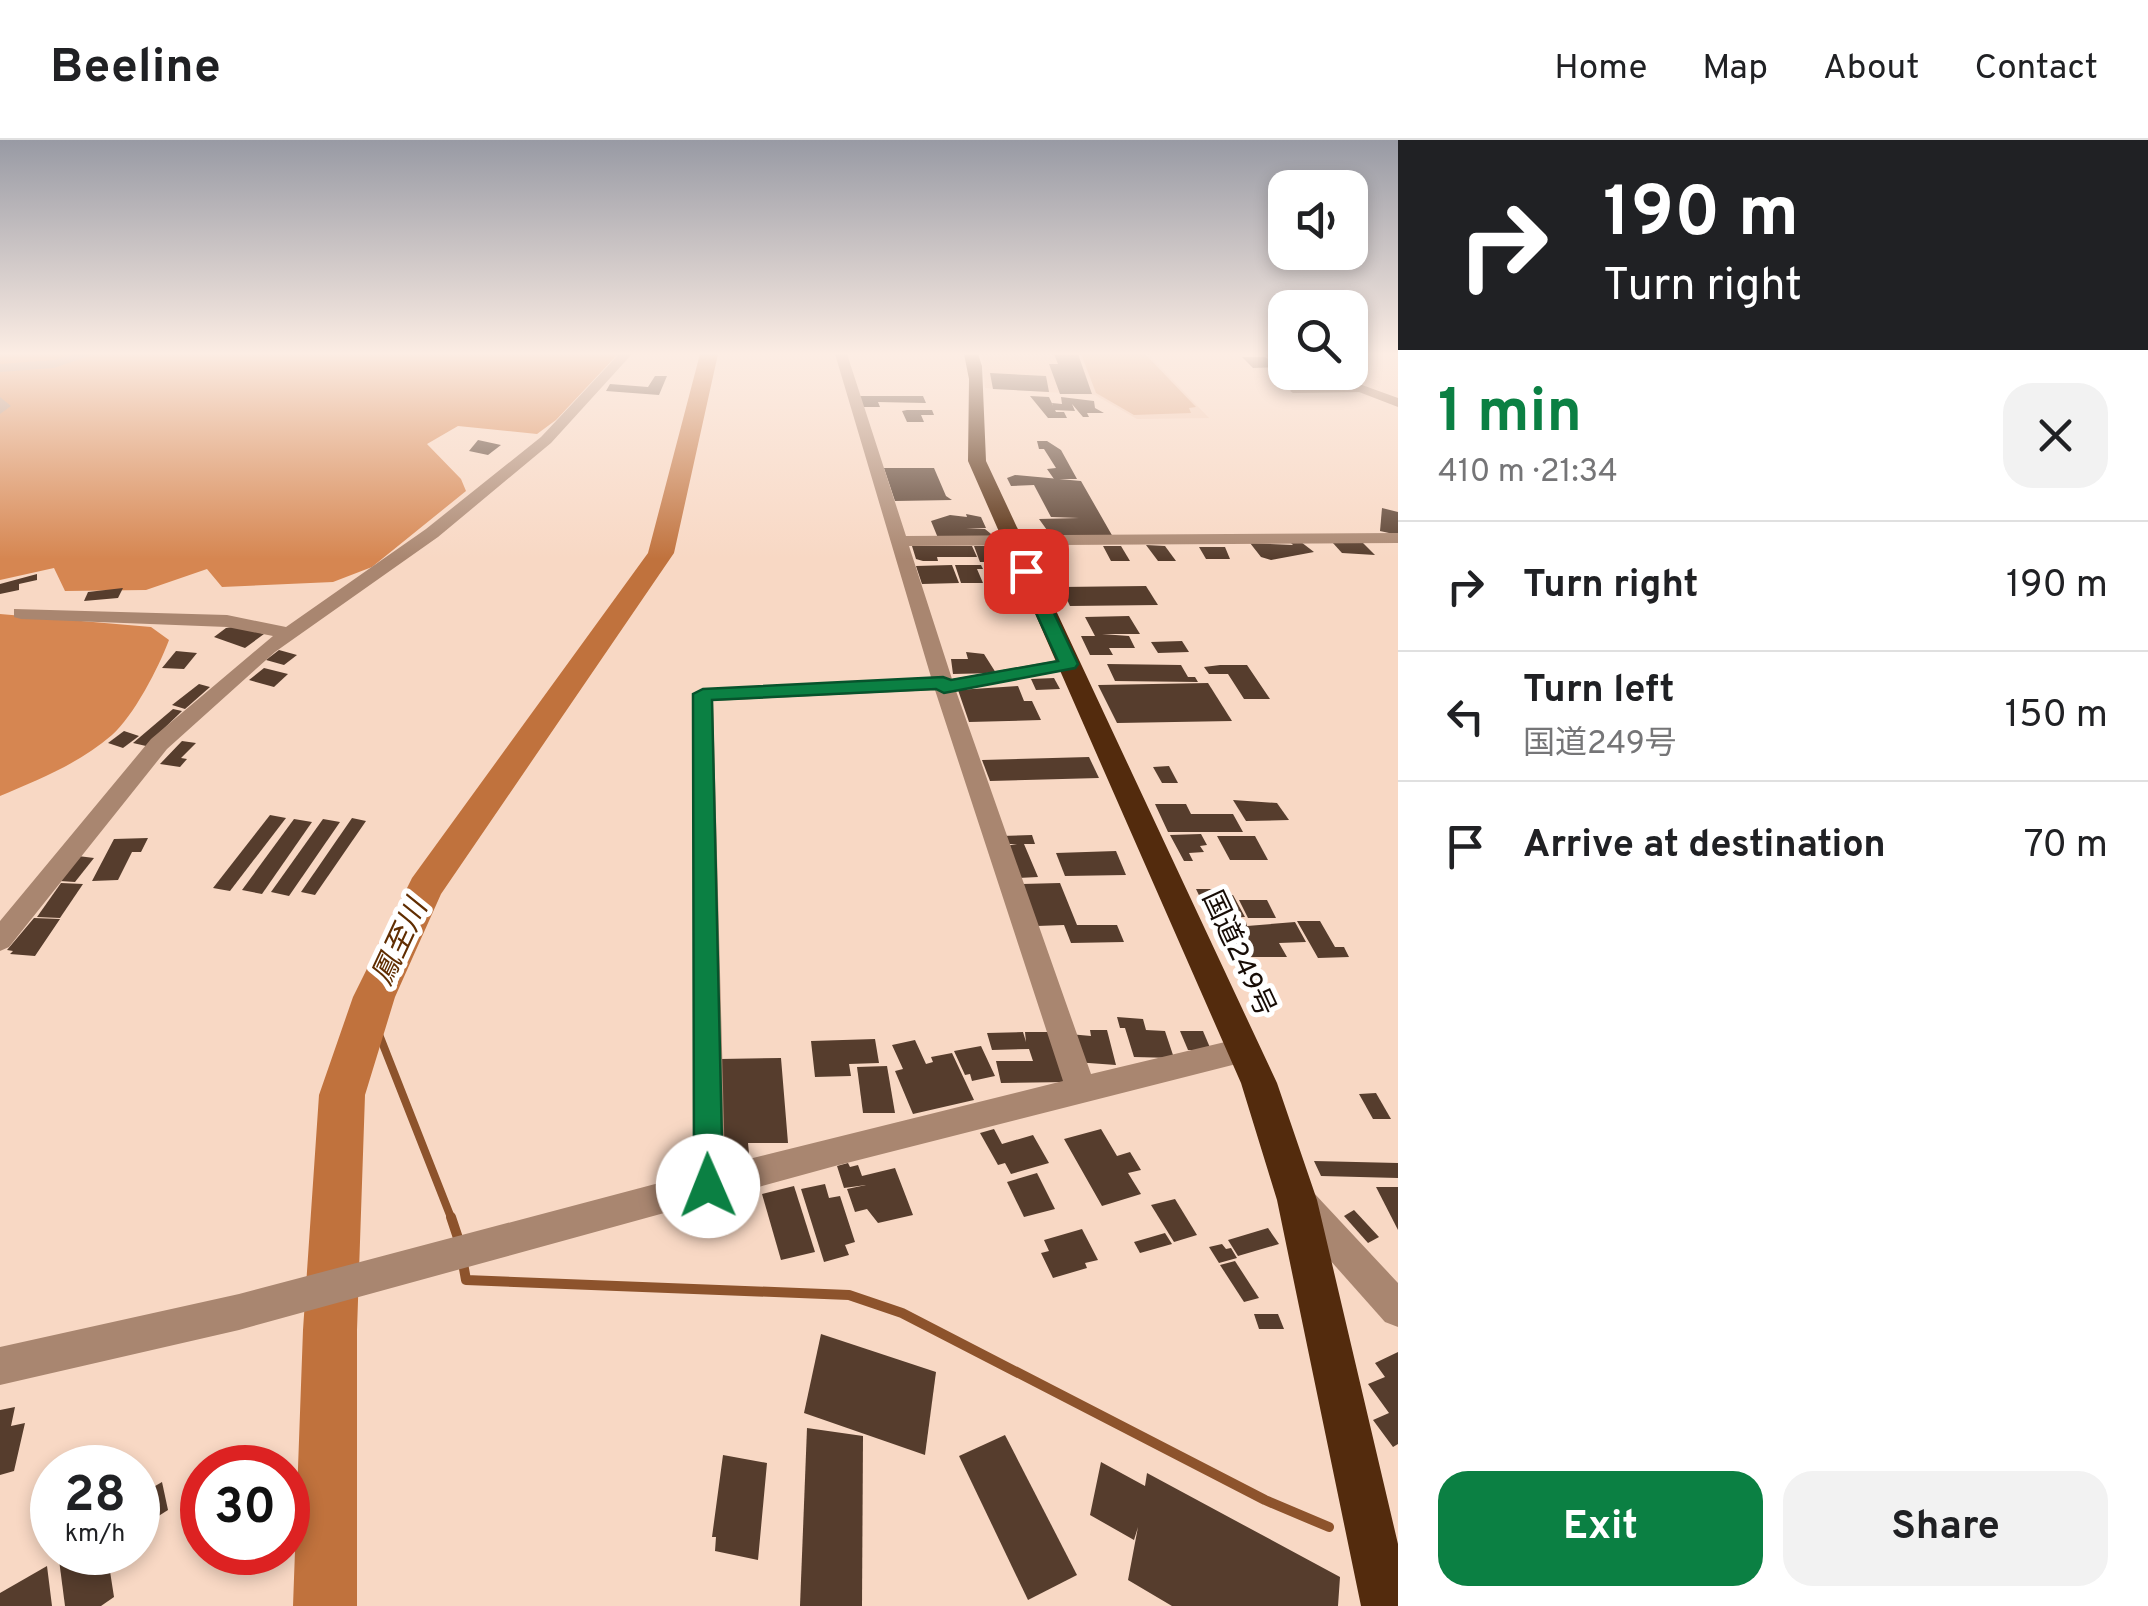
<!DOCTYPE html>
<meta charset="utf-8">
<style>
:root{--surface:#fff;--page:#f2f2f2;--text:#202124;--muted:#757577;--line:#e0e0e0;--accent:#0b8043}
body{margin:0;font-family:Overpass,"Noto Sans JP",sans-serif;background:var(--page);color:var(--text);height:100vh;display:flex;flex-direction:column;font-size:38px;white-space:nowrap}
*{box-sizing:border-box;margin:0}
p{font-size:32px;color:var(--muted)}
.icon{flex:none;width:55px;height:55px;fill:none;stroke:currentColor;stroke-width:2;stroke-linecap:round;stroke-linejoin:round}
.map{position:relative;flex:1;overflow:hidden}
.details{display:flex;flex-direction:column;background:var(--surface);width:750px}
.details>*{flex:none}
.top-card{background:#202124;color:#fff;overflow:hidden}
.controls{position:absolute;left:1268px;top:30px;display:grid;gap:20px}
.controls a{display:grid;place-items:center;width:100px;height:100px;border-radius:20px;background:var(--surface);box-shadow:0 5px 15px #0003;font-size:50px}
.speed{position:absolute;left:30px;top:1305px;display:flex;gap:20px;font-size:50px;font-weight:700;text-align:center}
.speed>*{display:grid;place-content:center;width:130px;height:130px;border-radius:50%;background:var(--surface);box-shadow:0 5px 15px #0003;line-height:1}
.speed small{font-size:25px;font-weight:400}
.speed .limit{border:15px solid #d22;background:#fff;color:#111}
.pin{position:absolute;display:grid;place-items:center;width:85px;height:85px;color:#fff;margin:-42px;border-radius:20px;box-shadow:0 5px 15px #0006}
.me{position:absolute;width:110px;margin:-55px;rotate:359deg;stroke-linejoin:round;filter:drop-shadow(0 0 8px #0008)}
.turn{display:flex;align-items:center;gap:35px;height:210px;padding:0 40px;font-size:45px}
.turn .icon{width:130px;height:130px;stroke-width:2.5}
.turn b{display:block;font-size:70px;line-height:85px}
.round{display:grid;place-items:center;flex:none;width:105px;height:105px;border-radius:30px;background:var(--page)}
.summary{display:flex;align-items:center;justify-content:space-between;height:170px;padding:0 40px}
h1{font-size:60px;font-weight:700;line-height:75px;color:var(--accent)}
.button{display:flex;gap:20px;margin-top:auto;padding:20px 40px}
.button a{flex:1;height:115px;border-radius:30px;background:var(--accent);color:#fff;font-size:40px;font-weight:700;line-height:115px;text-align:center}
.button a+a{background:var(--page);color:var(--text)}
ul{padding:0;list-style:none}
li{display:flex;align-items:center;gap:30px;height:130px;padding:0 40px;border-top:2px solid var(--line)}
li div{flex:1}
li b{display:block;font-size:38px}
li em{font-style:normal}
header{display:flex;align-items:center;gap:60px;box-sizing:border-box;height:140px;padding:0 50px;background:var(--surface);border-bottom:2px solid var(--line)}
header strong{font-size:48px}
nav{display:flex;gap:55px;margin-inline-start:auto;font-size:35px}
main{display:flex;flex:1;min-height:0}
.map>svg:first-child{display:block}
.built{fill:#f1cab3}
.green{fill:#daa27e}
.forest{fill:#d68651}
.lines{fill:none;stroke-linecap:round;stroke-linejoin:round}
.stream-far1{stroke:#8d532c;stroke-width:8}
.stream{stroke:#8d532c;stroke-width:10}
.river{fill:#c0723d;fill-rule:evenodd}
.building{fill:#563d2d}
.lane{fill:#a98670;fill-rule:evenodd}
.street{fill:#a98670;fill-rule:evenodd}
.highway{fill:#532b0d;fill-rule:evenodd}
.route{fill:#0b8043;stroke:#07532c;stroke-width:2.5}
.labels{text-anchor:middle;stroke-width:10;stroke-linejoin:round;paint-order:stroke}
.street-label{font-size:28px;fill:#170c06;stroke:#fff}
.water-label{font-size:30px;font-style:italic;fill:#602d01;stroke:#fff}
</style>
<header>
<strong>Beeline</strong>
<nav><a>Home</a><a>Map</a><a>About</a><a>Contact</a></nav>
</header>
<main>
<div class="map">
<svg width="1398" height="1466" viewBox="0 0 1398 1466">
<rect width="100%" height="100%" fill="#f8d8c4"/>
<!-- built -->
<polygon class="built" points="982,214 1148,214 1209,278 1137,279 1095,255 985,248"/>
<!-- green -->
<polygon class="green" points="1081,214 1145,214 1196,267 1189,268 1191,273 1134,275 1096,253"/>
<!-- forest -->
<g class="forest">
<polygon points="0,214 618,214 556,280 537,294 458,286 427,304 461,339 466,351 372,427 333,442 222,447 207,429 146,450 65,451 54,428 0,440"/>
<path d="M0,474L151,487L169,500C159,527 133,577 112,595C80,623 38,640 0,656Z"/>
</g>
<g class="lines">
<!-- stream-far1 -->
<polyline class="stream-far1" points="369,869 452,1080"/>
<!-- stream -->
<g class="stream">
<polyline points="451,1077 459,1101"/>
<polyline points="463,1123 466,1140 849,1155 902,1173 1265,1360 1329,1387"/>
</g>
<!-- river -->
<polygon class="river" points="700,214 718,214 674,413 441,754 395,857 365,955 357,1190 357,1466 293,1466 303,1190 319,955 353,857 412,738 648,413"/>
</g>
<!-- building -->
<g class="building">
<polygon points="1054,214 1078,214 1092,254 1060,254 1049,224 1058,224"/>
<polygon points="1242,217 1265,217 1282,227 1253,228"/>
<polygon points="990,233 1046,236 1049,252 993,249"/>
<polygon points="655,236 667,236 659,255 606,251 610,244 648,247"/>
<polygon points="859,256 923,256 926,263 878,262 880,267 863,267"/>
<polygon points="1030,256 1049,257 1056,272 1064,272 1067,278 1048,278"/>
<polygon points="1061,257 1094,261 1095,268 1104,273 1087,273 1089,277 1083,277 1072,264 1075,271 1054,270 1052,263 1062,264"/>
<polygon points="907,270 932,270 934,275 921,275 924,282 907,282 902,271"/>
<polygon points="478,300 501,305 488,315 469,311"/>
<polygon points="1037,301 1047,301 1061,310 1077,339 1054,339 1047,329 1056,328 1044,309 1039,309"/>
<polygon points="884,328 934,328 946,356 952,360 895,361"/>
<polygon points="1015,335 1081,341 1113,397 1052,397 1039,379 1079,378 1051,377 1034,345 1011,346 1007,338"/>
<polygon points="1382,368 1398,372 1398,395 1380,391"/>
<polygon points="966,374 981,377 986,388 966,389 985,389 996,398 938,398 931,381 950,375 967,377"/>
<polygon points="1290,402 1301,402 1314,412 1271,420 1261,417 1250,403 1293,405"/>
<polygon points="1332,402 1362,402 1375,415 1342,413"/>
<polygon points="1146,405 1165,406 1176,421 1158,421"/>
<polygon points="912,406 972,406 977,417 937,417 938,421 923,421 916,419"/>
<polygon points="974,406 993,406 1000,422 980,422"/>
<polygon points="1103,406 1121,406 1130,421 1111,421"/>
<polygon points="1199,407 1225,407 1230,419 1206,419"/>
<polygon points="952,425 959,443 922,444 916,426"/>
<polygon points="955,425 981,425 983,429 977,429 983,443 961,443"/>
<polygon points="37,434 37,440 19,444 19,450 0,454 0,444"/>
<polygon points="1146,446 1158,465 1070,466 1061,447"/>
<polygon points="123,448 118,458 84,461 88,452"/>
<polygon points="1129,476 1140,494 1102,494 1129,496 1135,508 1109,508 1113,515 1090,515 1081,496 1095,496 1085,477"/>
<polygon points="238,486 264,494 245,508 214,497 226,488"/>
<polygon points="1182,501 1189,512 1158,513 1151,502"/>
<polygon points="279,510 297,515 284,525 266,520"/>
<polygon points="176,511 197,513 184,529 162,528"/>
<polygon points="966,512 984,514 996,533 953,534 951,519 968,519"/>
<polygon points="1107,524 1181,525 1188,537 1195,537 1198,542 1115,541"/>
<polygon points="1220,525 1247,525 1270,559 1244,559 1228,534 1209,534 1204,527"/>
<polygon points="264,528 288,534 274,547 249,540"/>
<polygon points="1054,538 1060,549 1036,550 1031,539"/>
<polygon points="1208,543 1232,581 1117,583 1098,545"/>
<polygon points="199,544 210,547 185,569 172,565"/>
<polygon points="1018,546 1024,561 1032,561 1041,580 969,582 958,550"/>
<polygon points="173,569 182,571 146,606 133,603"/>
<polygon points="124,591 139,596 123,608 108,603"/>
<polygon points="182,601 196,603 181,618 187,619 180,627 160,624"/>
<polygon points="1089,617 1099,638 990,641 982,620"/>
<polygon points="1169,626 1178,643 1162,643 1153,627"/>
<polygon points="1233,660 1277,663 1289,680 1246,681"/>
<polygon points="1155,664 1186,664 1191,674 1233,674 1243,692 1168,692"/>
<polygon points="270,675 286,678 230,751 213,748"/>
<polygon points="352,678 366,681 315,755 301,752"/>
<polygon points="294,679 312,682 262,754 242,750"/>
<polygon points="323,679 340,682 289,756 271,752"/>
<polygon points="1201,694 1207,705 1200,706 1204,712 1189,713 1193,721 1184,721 1170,695"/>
<polygon points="1032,695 1035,704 1024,704 1038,737 1018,738 1005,706 1017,704 1004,704 1001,696"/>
<polygon points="1217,696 1255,696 1268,720 1230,720"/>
<polygon points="148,698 141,712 132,712 118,740 92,741 114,699"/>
<polygon points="1116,711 1126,735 1065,736 1056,713"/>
<polygon points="78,716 94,718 75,742 60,741"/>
<polygon points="61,743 83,744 60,778 37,777"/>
<polygon points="1060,743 1077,785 1117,785 1124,802 1071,803 1064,785 1037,786 1022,744"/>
<polygon points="1196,749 1212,749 1216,756 1233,755 1245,777 1210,778"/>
<polygon points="1239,760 1267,760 1276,778 1248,778"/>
<polygon points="34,778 60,779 35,816 10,814 13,811 7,810"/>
<polygon points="1297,781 1320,781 1335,807 1344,807 1349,817 1318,818"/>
<polygon points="1231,782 1246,782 1247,786 1295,782 1306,802 1279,803 1287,817 1231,817 1221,798 1239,798"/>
<polygon points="1117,877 1143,879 1146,890 1165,891 1174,918 1134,917 1125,888 1120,888"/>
<polygon points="1090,890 1107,890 1116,925 1075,922 1069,894 1091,896"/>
<polygon points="1180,891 1203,891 1211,910 1188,910"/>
<polygon points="1023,892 1026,902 1025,892 1052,892 1067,942 1001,943 996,921 1033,921 1029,909 992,910 987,893"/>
<polygon points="875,899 879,923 849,924 851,936 815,937 811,901"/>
<polygon points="915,900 926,924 933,922 931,917 952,913 974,960 913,974 895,931 903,929 892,905"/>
<polygon points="981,906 995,936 972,941 970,934 965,935 954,911"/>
<polygon points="781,918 788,1003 748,1003 750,1024 723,1025 720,919"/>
<polygon points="887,926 895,973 863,973 857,927"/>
<polygon points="1376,953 1391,979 1373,979 1359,954"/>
<polygon points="994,989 1002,1004 1033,995 1049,1023 1011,1034 1005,1023 998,1025 980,993"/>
<polygon points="1101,989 1117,1016 1130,1012 1141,1030 1128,1033 1141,1054 1102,1066 1064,999"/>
<polygon points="1314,1021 1398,1023 1398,1038 1321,1036"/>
<polygon points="848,1023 850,1027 858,1025 862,1036 895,1028 913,1075 878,1083 867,1069 855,1072 847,1049 866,1045 844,1048 837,1026"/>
<polygon points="1037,1033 1055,1069 1024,1077 1007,1042"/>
<polygon points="825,1044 829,1058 840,1056 855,1102 845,1105 849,1115 824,1122 801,1049"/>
<polygon points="794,1046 815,1112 781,1120 762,1054"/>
<polygon points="1376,1047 1398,1047 1398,1090"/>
<polygon points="1175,1059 1197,1095 1174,1102 1151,1065"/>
<polygon points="1354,1070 1379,1097 1368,1103 1344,1076"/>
<polygon points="1268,1088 1279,1104 1238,1116 1228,1100"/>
<polygon points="1082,1089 1098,1120 1085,1123 1087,1128 1053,1138 1041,1113 1049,1111 1044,1100"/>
<polygon points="1165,1093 1172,1104 1140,1113 1134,1102"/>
<polygon points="1222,1104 1226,1109 1231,1108 1237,1118 1219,1123 1209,1107"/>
<polygon points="1235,1121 1259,1158 1244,1162 1220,1125"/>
<polygon points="1254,1174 1278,1174 1284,1189 1259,1189"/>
<polygon points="821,1194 936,1232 925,1315 804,1273"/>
<polygon points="1398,1212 1398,1304 1393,1307 1373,1280 1389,1273 1368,1244 1385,1237 1375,1223"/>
<polygon points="15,1267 11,1286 25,1283 14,1331 0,1335 0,1270"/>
<polygon points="807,1288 863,1296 862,1466 800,1466"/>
<polygon points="1005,1295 1077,1435 1028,1460 959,1316"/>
<polygon points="723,1315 767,1323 758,1420 715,1411 716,1397 712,1397"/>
<polygon points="1101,1322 1145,1346 1147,1333 1340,1437 1338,1466 1172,1466 1128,1440 1138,1387 1134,1400 1090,1375"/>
<polygon points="162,1342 168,1370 138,1389 138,1356"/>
<polygon points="58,1412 107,1412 114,1457 101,1466 65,1466"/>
<polygon points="47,1426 52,1466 0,1466 0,1453"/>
</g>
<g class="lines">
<!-- lane -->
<polygon class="lane" points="1361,249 1364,251 1363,252 1293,253 1290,251 1293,249"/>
<!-- street -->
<g class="street">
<polygon points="75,214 95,214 54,228 0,232 0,224 53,220"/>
<polygon points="619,214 632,214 551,303 438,397 275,512 167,609 9,807 0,811 0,781 151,599 273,496 227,487 21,479 14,477 14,469 227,475 286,487 426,389 541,297"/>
<path d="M835,214H847L906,396L1398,393V403L909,406L952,539L1069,518L1079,524L1069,530L956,551L1091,934L1246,897L1256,901L1261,910L1256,919L835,1026L239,1190L0,1245V1207L239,1154L693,1034V555L703,549L931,537ZM935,550L1063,941L725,1025L713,561Z"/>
<polygon points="1265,214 1285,215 1285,224 1267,217"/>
<polygon points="1307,232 1326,232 1398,258 1398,267"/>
<polygon points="0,257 11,266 0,274"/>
<polygon points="1301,1047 1313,1052 1398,1143 1398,1187 1385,1182 1289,1074 1284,1063 1289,1052"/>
</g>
<!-- highway -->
<polygon class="highway" points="964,214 978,214 982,226 986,321 1277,943 1317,1060 1398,1404 1398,1466 1361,1466 1277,1060 1241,943 968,321 969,239"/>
</g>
<!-- sky -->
<linearGradient id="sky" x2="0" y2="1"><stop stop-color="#989aa4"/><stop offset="0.51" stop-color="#fcede4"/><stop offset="1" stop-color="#fcede4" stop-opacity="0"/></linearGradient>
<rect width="1398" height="419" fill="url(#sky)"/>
<!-- route -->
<polygon class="route" points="1026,426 1034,431 1078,524 1075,528 944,553 936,549 712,560 723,1046 719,1057 708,1061 698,1057 694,1046 693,554 703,549 943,537 951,540 1058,521 1017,431"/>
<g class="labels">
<!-- street labels -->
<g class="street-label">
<text transform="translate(1240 813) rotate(65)" y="10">国道249号</text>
</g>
<!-- water labels -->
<g class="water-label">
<text transform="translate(399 802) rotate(-65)" y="10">鳳至川</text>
</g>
</g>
</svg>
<div class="controls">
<a><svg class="icon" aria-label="sound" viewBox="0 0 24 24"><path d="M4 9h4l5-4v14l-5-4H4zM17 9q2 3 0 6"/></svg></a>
<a><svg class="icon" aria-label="search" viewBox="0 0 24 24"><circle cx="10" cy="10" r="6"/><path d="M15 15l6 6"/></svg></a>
</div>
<div class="speed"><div>28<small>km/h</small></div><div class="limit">30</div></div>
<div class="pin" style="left:1026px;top:431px;background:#d93025"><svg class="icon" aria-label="arrive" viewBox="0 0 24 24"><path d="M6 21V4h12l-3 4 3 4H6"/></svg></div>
<svg class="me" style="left:708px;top:1046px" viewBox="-20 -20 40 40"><circle r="19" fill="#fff"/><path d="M0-13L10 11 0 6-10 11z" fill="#0b8043"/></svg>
</div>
<section class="details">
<div class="top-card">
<div class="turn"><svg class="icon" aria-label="right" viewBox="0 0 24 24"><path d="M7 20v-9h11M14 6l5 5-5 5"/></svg><div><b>190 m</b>Turn right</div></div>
</div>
<div class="summary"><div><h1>1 min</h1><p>410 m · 21:34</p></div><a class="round"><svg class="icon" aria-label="close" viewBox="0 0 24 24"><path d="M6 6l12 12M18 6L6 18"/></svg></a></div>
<ul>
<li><svg class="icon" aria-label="right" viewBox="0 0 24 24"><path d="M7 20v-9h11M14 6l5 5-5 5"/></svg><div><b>Turn right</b></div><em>190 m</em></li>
<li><svg class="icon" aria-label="left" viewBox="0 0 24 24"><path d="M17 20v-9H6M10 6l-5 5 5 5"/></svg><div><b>Turn left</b><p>国道249号</p></div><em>150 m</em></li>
<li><svg class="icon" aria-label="arrive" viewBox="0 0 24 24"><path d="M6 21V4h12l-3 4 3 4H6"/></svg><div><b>Arrive at destination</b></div><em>70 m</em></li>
</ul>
<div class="button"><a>Exit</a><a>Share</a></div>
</section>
</main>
